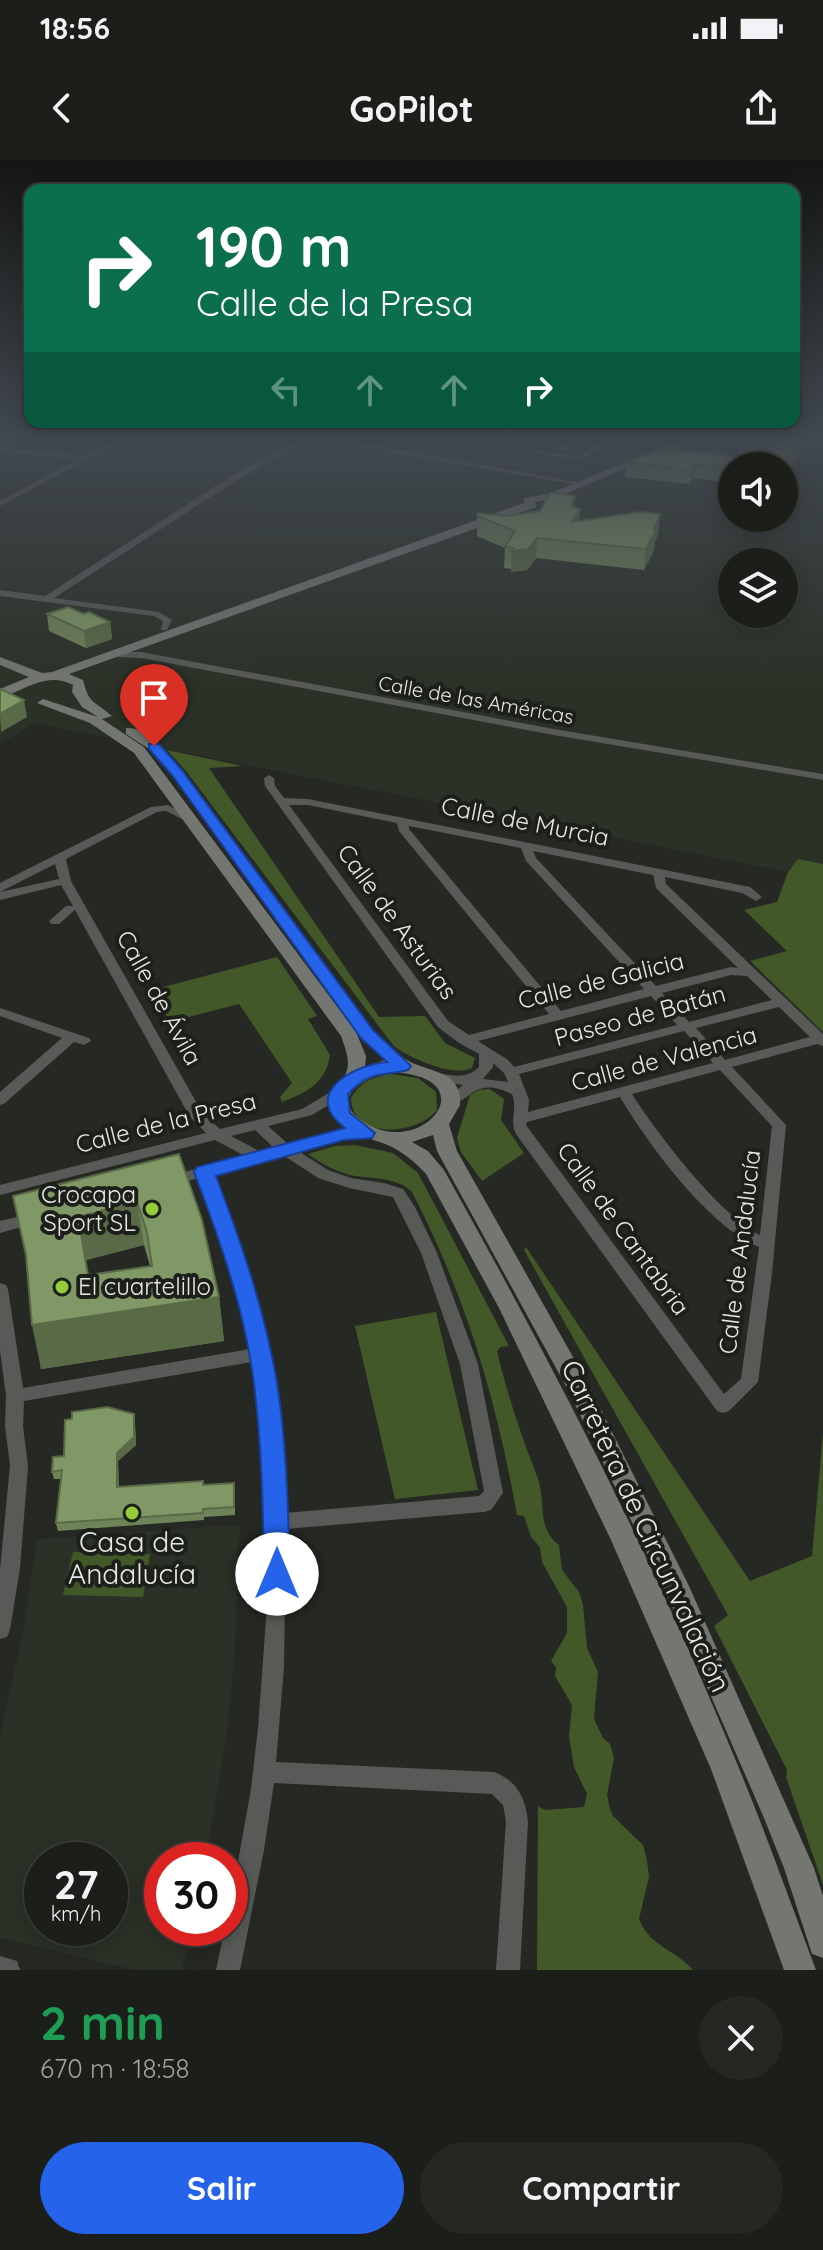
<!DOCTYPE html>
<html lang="es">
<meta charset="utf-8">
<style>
:root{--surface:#1c1e1a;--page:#252723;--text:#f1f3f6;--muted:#a0a2a2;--line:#3a3c39;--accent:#2563eb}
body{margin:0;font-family:Quicksand,sans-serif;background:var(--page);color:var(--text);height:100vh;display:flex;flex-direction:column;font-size:30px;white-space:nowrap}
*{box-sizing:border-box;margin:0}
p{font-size:26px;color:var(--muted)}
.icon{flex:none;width:44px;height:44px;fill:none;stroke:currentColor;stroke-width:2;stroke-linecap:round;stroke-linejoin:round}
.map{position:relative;height:1810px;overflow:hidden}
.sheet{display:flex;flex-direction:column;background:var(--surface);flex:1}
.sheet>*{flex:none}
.banner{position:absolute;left:24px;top:24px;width:776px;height:244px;border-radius:16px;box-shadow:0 4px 20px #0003,0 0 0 2px var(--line);background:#0b6e4f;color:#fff;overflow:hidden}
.controls{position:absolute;left:718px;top:292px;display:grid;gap:16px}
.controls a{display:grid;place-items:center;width:80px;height:80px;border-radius:50%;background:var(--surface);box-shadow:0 4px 20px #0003,0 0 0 2px var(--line);font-size:40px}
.speed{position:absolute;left:24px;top:1682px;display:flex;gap:16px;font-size:40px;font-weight:700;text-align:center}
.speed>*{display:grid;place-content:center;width:104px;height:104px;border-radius:50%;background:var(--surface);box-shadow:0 4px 20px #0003,0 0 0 2px var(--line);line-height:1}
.speed small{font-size:20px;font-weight:400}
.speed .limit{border:12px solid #d22;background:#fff;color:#111}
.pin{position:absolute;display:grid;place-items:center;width:68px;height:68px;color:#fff;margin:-82px -34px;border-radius:50% 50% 50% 0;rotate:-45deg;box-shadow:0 0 8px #0007}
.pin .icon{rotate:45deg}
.me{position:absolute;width:88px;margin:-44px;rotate:0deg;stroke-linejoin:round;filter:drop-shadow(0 0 6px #0008)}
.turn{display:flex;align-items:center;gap:28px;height:168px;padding:0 40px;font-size:36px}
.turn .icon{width:104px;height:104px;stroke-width:2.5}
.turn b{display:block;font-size:56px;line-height:68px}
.lanes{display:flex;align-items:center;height:76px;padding:0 40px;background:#0003;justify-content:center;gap:40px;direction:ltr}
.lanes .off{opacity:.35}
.round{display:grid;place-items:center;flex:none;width:84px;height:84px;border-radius:42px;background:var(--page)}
.head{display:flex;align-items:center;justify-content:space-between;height:136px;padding:0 40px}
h1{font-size:48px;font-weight:800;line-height:60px;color:#1e9e55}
.button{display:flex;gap:16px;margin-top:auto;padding:16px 40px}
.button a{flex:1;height:92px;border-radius:48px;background:var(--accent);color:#fff;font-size:32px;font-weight:800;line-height:92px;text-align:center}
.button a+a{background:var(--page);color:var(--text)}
.status{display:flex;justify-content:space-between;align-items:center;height:56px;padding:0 40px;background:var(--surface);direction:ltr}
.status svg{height:22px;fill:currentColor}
header{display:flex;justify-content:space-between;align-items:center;height:104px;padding:0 40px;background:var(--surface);font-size:36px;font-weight:800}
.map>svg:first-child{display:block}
.built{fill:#2b3126;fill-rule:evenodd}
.green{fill:#435829}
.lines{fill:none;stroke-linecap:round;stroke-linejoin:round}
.street{fill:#585a57;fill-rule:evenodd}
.secondary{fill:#737671;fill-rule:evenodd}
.wall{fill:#6e8357;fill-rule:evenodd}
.shaded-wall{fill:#5a6a47}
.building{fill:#809865;stroke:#5a6a47;stroke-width:2;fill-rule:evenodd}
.route{fill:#2563eb;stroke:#184099;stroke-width:2}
.poi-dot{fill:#94cc3c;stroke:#1c1f1a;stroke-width:3}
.labels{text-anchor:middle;stroke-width:8;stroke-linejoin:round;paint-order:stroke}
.far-street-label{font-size:20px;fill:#e6e8e4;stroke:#1c1f1a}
.street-label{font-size:24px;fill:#e6e8e4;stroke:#1c1f1a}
.poi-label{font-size:24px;fill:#e6e8e4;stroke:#1c1f1a;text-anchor:end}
.near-street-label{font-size:28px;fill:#e6e8e4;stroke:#1c1f1a}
.near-poi-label{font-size:28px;fill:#e6e8e4;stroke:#1c1f1a}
</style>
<div class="status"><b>18:56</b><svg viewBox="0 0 49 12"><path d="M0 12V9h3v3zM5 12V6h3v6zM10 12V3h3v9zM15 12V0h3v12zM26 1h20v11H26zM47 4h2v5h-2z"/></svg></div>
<header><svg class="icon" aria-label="back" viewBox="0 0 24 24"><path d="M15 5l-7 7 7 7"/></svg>GoPilot<svg class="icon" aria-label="share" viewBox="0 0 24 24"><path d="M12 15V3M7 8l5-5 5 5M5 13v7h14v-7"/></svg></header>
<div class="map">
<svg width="823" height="1810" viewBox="0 0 823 1810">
<rect width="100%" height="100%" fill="#262823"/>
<!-- built -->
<g class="built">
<path d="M0,275H482L469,283L611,308L672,282L636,275H823V704L798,699L788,712L34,563L0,584ZM732,306H784V358H732ZM732,402H784V454H732Z"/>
<path d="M240,1365L234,1504L226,1578L206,1700H162V1768H191L182,1810H136L0,1778V1576L23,1473L37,1379ZM42,1700H110V1768H42Z"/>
</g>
<!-- green -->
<g class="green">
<path d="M167,590L243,606L209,608L379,857L425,856L445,883L475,898L472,908C455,918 408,898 393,885L186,611Z"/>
<polygon points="798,699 823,704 823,872 750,801 787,791 744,750 777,742 788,712"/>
<path d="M277,797L317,856L308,859L330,895C326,923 306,933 282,942L280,937L292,923L239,844L169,862L156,829Z"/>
<path d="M390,914L418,918L436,932L437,950C417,975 352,981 351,938C360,922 373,917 390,914Z"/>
<polygon points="490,929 504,939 501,960 524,993 482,1021 461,992 457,978 470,935 479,930"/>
<path d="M355,985L393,993L418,1013L509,1186L501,1187L497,1191C507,1234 521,1275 537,1316C547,1341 535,1366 559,1385L562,1410L579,1432L583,1445L587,1488L598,1512L594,1559L603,1578L610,1584L614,1598L607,1635L610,1649L613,1656L643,1685L647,1701L649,1717L639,1759C649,1786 676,1790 693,1810H537L538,1646L545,1650L584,1647L587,1634L574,1607L569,1576L572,1545L555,1516L556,1507L551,1501L567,1473V1447L542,1402L540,1387L531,1377L524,1356L517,1355C496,1238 466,1137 412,1032C396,1016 370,1019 350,1015C335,1011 320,1003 308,994L335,986Z"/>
<polygon points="526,1087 750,1421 812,1396 823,1273 823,1725 786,1617 787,1610 714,1466 728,1455 524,1090"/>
<polygon points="436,1152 478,1330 395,1339 355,1166"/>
<polygon points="73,1392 150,1394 143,1437 63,1435"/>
</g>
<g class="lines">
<!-- street -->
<g class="street">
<polygon points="124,275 132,275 0,346 0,341 78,299 0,292 0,288 85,296"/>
<polygon points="304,275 316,275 588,324 584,326 311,279 234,322 54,438 159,452 172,460 167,470 161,470 163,461 154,456 0,436 0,430 45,436 228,318"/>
<polygon points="492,275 500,275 489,282 485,282 485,280"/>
<polygon points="558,275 566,275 550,285 560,288 578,277 575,275 587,276 563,291 540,286"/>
<polygon points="614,275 632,275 681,285 678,287 620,277 580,300 532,293 535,291 579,296"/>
<polygon points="122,492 141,492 554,569 823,614 823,620 554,575 141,498 119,497 117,495"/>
<path d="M269,615L274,618L275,626L284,638L308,639L750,727L762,737L756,741L742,733L665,717L666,724L823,874V886L817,884L732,907L786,965L772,1113L758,1222L729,1251L723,1253L717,1251L516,974C509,961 518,948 512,934C471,914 471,946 447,943L445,940L463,925L437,921L430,917L437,913C453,916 467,919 479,907V894L459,883L438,867L265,626L264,618ZM289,645H308L397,663L399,671L549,854L469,875L448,861ZM409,666L521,688L526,701L644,829L561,851L409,669ZM533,691L653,715L656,728L738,808L731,807L656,826L536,698ZM731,815L747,816L772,840L689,862L662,833ZM651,836L677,865L514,907L508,900L478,881ZM779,847L810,877L725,900L696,868ZM684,871L713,903L528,952L529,940L519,914ZM493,903L504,913L508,922L483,919L493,907ZM720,910L772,966L760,1075C720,1056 656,972 632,934ZM620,937C648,984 708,1066 759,1087L741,1219L724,1234L526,965L527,962Z"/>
<path d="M168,645L196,660L190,663L166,651L157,652L66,699L71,721L203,954L220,969L302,949L334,930H344L346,933L344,936L312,955L268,966L288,984L344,969L371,970L373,973L371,976L344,979L298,991L328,1010L351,1018L384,1023L403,1029L415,1047L437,1093L478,1204L503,1333L491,1350L484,1352L286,1369L284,1507L276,1602L494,1612C517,1621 525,1637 528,1661L520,1810H496L506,1661L503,1645L492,1634L274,1623L264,1690L240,1810H216L225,1768H230V1746L251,1629L258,1568L267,1446V1384L262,1272L252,1202L24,1241L23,1266L28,1306L20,1408L10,1470L7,1477L0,1479V1409L10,1306L5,1266L6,1236L0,1191V1123L6,1125L8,1129L23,1228L250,1189L231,1115L199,1018L170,1026L165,1025L162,1021L165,1017L245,996L215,980L0,1035V1025L206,973L190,957L75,750L59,764H51L49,761L66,746H73L61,725L0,740V732L59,719L55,704L0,732V723L151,647ZM255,970L274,988L261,992L231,976ZM283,995L318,1018L349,1028L393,1037L421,1093L460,1204L484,1331L479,1336L285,1353C283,1317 283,1280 278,1243C267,1165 241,1088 213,1015Z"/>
<polygon points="0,848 89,878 91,881 84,885 74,882 5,943 0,945 0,932 62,878 0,856"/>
<polygon points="34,1053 40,1054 42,1058 40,1062 0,1073 0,1061"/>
<polygon points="0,1796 17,1801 20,1810 0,1810"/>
</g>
<!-- secondary -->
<path class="secondary" d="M693,275H705L553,339L535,342L536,347L69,514L83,520C89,545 95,541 112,556L102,559L144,587L356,872L366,896L365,907L385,900L361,878L172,615L149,589L126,574V568C149,566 168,594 182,609L373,870C384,880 394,893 407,900C425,912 463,909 460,945L449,964L457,991L586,1220L689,1426L814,1708L823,1736V1798L812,1794L784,1708L764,1658L664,1428L567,1228L437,991L433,975L412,982L428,991L444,1010C552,1203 655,1401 738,1606C766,1673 790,1742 816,1810H784L711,1609L611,1380L499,1148L426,1014C415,1002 401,990 385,984C365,976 337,972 331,946C327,930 342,925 346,913C351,901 345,888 341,876L134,593L90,563L37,543L43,539L98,557L82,547L72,532L73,525C47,511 25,530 0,538V529L29,517L0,505V497L42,513L52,512L524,343V338L548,334ZM387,912C493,914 421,1004 361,960C328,936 366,919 387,912Z"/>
</g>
<!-- wall -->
<g class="wall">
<polygon points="741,286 801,293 784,315 784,306 739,300"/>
<polygon points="738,297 728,322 694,318 689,324 625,317 627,302"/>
<polygon points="575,336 574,347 580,349 579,361 660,354 658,374 655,381 654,390 644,410 536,398 527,410 511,412 512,409 504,408 505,388 477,376 477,356 507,356 540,351"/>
<polygon points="47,454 84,454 110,462 112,479 86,488 49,471"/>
<path d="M179,994L219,1137L224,1181L41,1209L26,1097ZM144,1085L150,1106L88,1115L86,1100Z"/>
<polygon points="72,1259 135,1262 136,1285 118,1301 119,1327 203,1325 235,1330 235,1355 204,1357 204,1360 58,1371 56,1363 61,1319 54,1319 52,1312 64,1296"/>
</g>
<!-- shaded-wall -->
<g class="shaded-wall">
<polygon points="803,279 801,293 784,315 784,306 782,306"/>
<polygon points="738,297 737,306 732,306 732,317 728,322 730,308"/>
<polygon points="696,304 694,318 689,324 690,310"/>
<polygon points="580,349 579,369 570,382 572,362"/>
<polygon points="660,354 658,374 655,381 654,390 644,410 646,389"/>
<polygon points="537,378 536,398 527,410 511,412 512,391"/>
<polygon points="110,462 112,479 86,488 84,471"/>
<polygon points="24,540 27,557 1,572 0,554"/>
<polygon points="137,1042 144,1085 86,1100 78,1057"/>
<polygon points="219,1137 224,1181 41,1209 32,1165"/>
<polygon points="134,1254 136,1285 118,1301 119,1335 117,1327 117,1293"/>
</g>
<!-- building -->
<g class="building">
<polygon points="750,275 771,275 803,279 782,306 765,306 776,290 741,286"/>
<polygon points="662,288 738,297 730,308 696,304 690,310 627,302"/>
<polygon points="550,333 560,333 575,336 571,346 580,349 572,362 640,352 660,354 654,369 656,370 646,389 537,378 528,389 512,391 514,388 505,387 515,371 477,356 478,353 507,356 540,351"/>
<polygon points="68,447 84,454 89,452 110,462 84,471 47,454"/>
<polygon points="0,529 24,540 0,554"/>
<path d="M179,994L202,1060L219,1137L32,1165L26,1095L13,1036ZM137,1042L147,1072L152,1106L88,1115L78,1057Z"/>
<polygon points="107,1247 134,1254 134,1277 117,1293 117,1327 203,1321 203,1325 234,1323 234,1347 203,1349 203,1353 56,1363 62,1310 52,1312 53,1297 64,1296 65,1260 72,1259 72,1252"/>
</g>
<!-- sky -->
<linearGradient id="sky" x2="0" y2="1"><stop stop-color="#151613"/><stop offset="0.52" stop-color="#414850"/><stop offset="1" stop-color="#414850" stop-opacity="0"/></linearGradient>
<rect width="823" height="529" fill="url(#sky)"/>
<!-- route -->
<path class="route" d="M149,584H159L181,609L373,870L411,906L408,910C380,917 370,910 348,934L350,953L375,973L372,978L344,980L216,1016C241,1082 265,1151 277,1223C287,1285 288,1350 290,1414L286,1422L277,1425L268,1422L264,1414C263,1350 262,1287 254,1224C245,1151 220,1080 194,1012L197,1007L345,968C300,934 353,905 387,902L361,878L172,615L149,589Z"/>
<!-- markers -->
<g class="poi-dot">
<circle cx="152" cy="1049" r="8"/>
<circle cx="62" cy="1127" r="8"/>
<circle cx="132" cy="1353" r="8"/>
</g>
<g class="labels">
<!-- far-street labels -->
<g class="far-street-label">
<text transform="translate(476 540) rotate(10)" y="7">Calle de las Américas</text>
</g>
<!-- street labels -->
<g class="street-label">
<text transform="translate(525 662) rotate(11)" y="8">Calle de Murcia</text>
<text transform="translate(397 762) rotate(54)" y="8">Calle de Asturias</text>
<text transform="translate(601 821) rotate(-14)" y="8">Calle de Galicia</text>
<text transform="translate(159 838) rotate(61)" y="8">Calle de Ávila</text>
<text transform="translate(640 856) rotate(-15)" y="8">Paseo de Batán</text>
<text transform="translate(664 899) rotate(-15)" y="8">Calle de Valencia</text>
<text transform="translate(166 963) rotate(-14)" y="8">Calle de la Presa</text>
<text transform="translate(623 1069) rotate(54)" y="8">Calle de Cantabria</text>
<text transform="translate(740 1092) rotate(-83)" y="8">Calle de Andalucía</text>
</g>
<!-- poi labels -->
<g class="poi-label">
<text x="136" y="1043">Crocapa<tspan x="136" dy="28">Sport SL</tspan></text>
<text x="78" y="1135" text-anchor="start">El cuartelillo</text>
</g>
<!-- near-street labels -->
<g class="near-street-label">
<text transform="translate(646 1366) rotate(65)" y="10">Carretera de Circunvalación</text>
</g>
<!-- near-poi labels -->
<g class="near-poi-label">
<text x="132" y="1392">Casa de<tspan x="132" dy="32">Andalucía</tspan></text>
</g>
</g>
</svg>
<div class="controls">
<a><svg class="icon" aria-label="sound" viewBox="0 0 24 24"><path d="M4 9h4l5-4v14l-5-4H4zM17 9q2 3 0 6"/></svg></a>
<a><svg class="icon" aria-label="layers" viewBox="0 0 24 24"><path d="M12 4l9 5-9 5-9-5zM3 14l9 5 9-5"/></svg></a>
</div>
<div class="speed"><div>27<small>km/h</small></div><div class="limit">30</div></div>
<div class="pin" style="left:154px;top:586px;background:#d93025"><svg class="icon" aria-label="arrive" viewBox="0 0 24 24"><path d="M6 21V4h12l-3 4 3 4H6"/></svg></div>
<svg class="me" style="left:277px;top:1414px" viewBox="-20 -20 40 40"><circle r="19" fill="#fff"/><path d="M0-13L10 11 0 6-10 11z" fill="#2563eb"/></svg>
<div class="banner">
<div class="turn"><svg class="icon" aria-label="right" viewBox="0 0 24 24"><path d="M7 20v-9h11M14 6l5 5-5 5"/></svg><div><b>190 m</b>Calle de la Presa</div></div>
<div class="lanes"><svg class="icon off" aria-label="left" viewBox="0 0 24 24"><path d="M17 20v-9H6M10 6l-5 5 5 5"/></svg><svg class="icon off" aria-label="ahead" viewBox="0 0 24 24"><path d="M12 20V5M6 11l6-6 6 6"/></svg><svg class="icon off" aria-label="ahead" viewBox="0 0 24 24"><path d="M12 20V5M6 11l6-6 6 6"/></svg><svg class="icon" aria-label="right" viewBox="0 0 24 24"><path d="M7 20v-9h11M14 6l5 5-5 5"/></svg></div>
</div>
</div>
<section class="sheet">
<div class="head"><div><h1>2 min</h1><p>670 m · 18:58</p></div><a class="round"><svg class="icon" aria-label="close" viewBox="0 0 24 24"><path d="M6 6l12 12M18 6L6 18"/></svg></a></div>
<div class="button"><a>Salir</a><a>Compartir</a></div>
</section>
